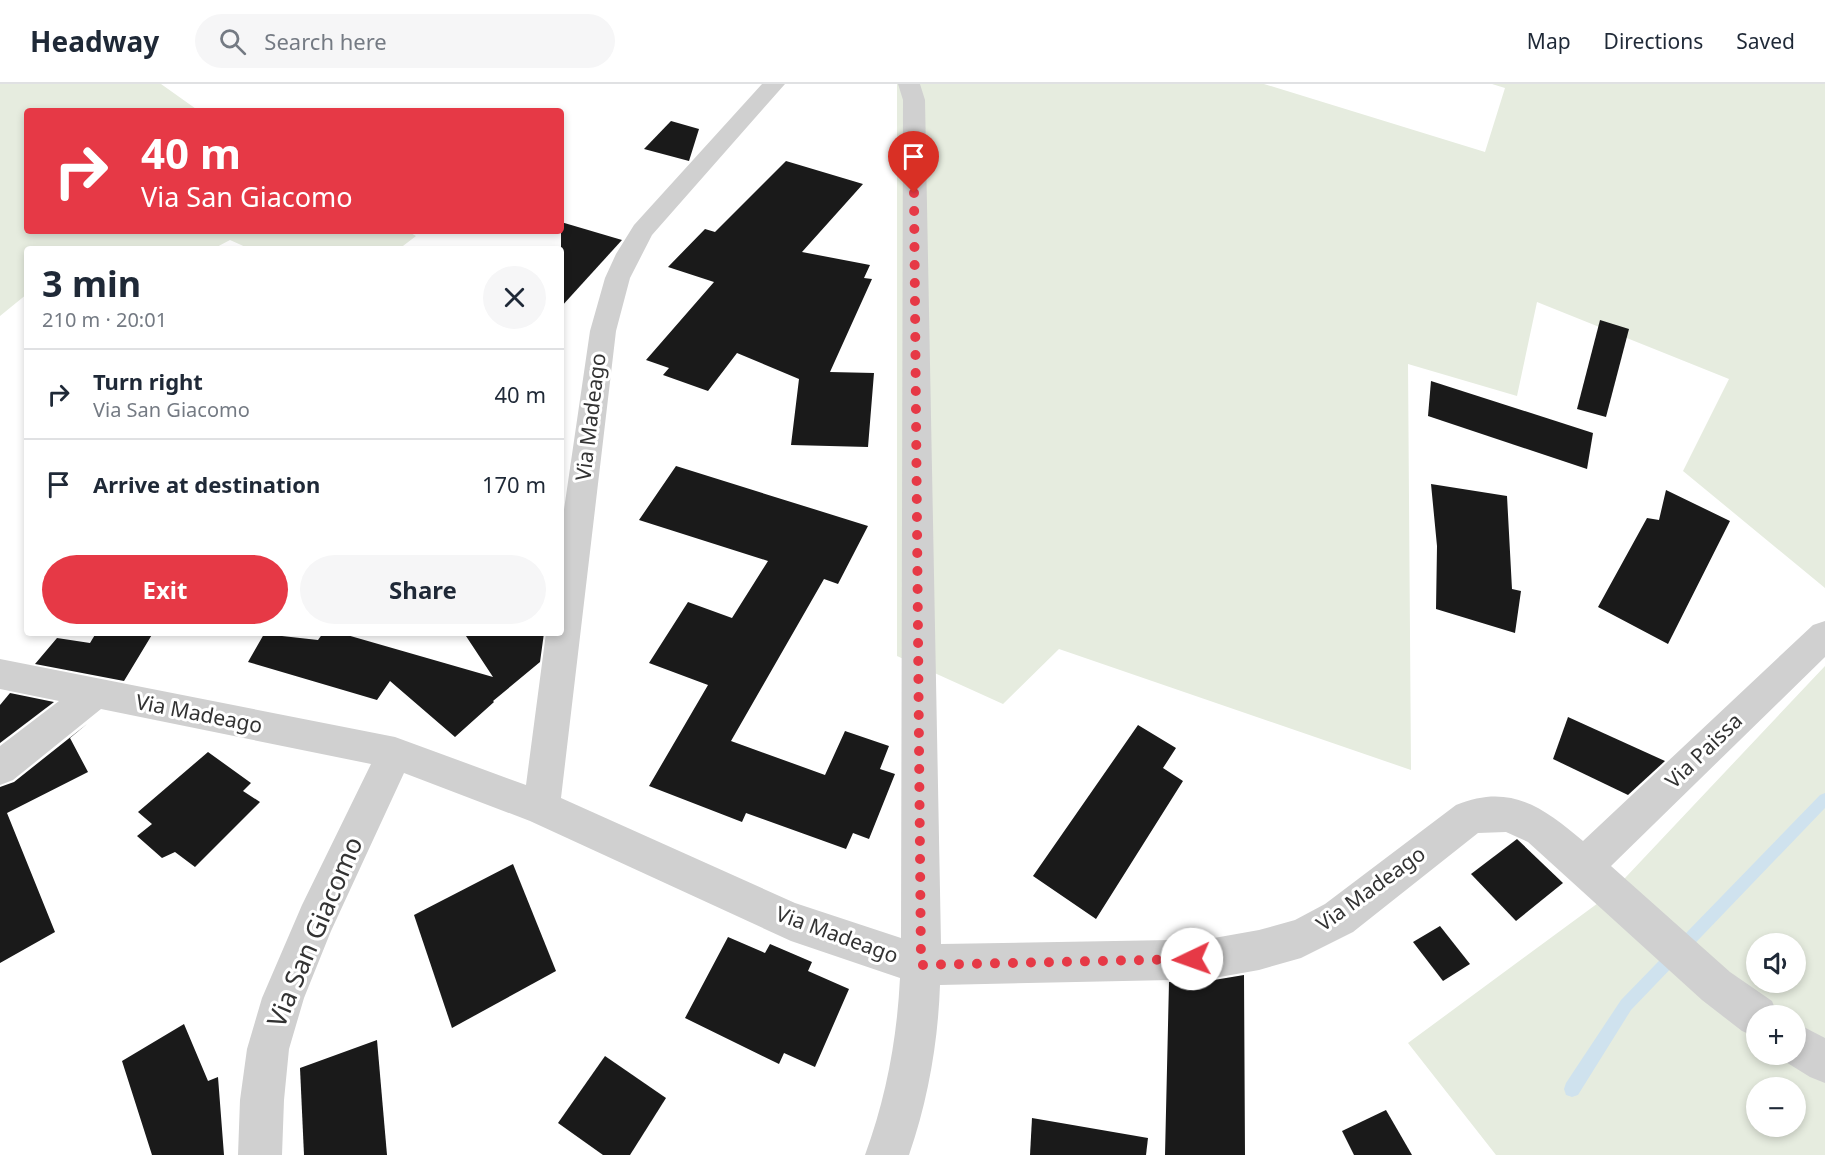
<!DOCTYPE html>
<meta charset="utf-8">
<style>
:root{--surface:#fff;--page:#f6f6f7;--text:#1f2937;--muted:#747a83;--line:#e0e1e3;--accent:#e63946}
body{margin:0;font-family:"Noto Sans",sans-serif;background:var(--page);color:var(--text);height:100vh;display:flex;flex-direction:column;font-size:22px;white-space:nowrap}
*{box-sizing:border-box;margin:0}
p{font-size:20px;color:var(--muted)}
.icon{flex:none;width:33px;height:33px;fill:none;stroke:currentColor;stroke-width:2;stroke-linecap:round;stroke-linejoin:round}
.map{position:relative;flex:1;overflow:hidden}
.panel{position:absolute;left:24px;top:162px;width:540px;height:390px;display:flex;flex-direction:column;background:var(--surface);border-radius:6px;box-shadow:0 3px 9px #0003}
.panel>*{flex:none}
.hud{position:absolute;left:24px;top:24px;width:540px;height:126px;border-radius:6px;box-shadow:0 3px 9px #0003;background:#e63946;color:#fff;overflow:hidden}
.controls{position:absolute;left:1746px;top:849px;display:grid;gap:12px}
.controls a{display:grid;place-items:center;width:60px;height:60px;border-radius:50%;background:var(--surface);box-shadow:0 3px 9px #0003;font-size:30px}
.pin{position:absolute;display:grid;place-items:center;width:51px;height:51px;color:#fff;margin:-62px -26px;border-radius:50% 50% 50% 0;rotate:-45deg;box-shadow:0 0 6px #0007}
.pin .icon{rotate:45deg}
.me{position:absolute;width:66px;margin:-33px;rotate:267deg;stroke-linejoin:round;filter:drop-shadow(0 0 4px #0008)}
.turn{display:flex;align-items:center;gap:21px;height:126px;padding:0 18px;font-size:27px}
.turn .icon{width:78px;height:78px;stroke-width:2.5}
.turn b{display:block;font-size:42px;line-height:51px}
.round{display:grid;place-items:center;flex:none;width:63px;height:63px;border-radius:32px;background:var(--page)}
.summary{display:flex;align-items:center;justify-content:space-between;height:102px;padding:0 18px}
h1{font-size:36px;font-weight:700;line-height:45px}
.cta{display:flex;gap:12px;margin-top:auto;padding:12px 18px}
.cta a{flex:1;height:69px;border-radius:36px;background:var(--accent);color:#fff;font-size:24px;font-weight:700;line-height:69px;text-align:center}
.cta a+a{background:var(--page);color:var(--text)}
ul{padding:0;list-style:none}
li{display:flex;align-items:center;gap:18px;height:90px;padding:0 18px;border-top:2px solid var(--line)}
li div{flex:1}
li b{display:block;font-size:22px}
li em{font-style:normal}
header{display:flex;align-items:center;gap:36px;box-sizing:border-box;height:84px;padding:0 30px;background:var(--surface);border-bottom:2px solid var(--line)}
header strong{font-size:28px}
nav{display:flex;gap:33px;margin-inline-start:auto;font-size:21px}
.search{width:420px;height:54px;background:var(--page);display:flex;align-items:center;gap:15px;box-sizing:border-box;padding:0 21px;border-radius:33px;color:var(--muted);font-size:22px}
.map>svg:first-child{display:block}
.green{fill:#e6ecdf;fill-rule:evenodd}
.lines{fill:none;stroke-linecap:round;stroke-linejoin:round}
.stream{fill:#cfe2ee;fill-rule:evenodd}
.building{fill:#1a1a1a}
.minor{fill:#d0d0d0;fill-rule:evenodd}
.route{stroke:#e63946;stroke-width:10;stroke-dasharray:0 18}
.labels{text-anchor:middle;stroke-width:6;stroke-linejoin:round;paint-order:stroke}
.street-label{font-size:21px;fill:#333;stroke:#fff}
.near-street-label{font-size:26px;fill:#333;stroke:#fff}
</style>
<header>
<strong>Headway</strong>
<div class="search"><svg class="icon" aria-label="search" viewBox="0 0 24 24"><circle cx="10" cy="10" r="6"/><path d="M15 15l6 6"/></svg>Search here</div>
<nav><a>Map</a><a>Directions</a><a>Saved</a></nav>
</header>
<div class="map">
<svg width="1825" height="1071" viewBox="0 0 1825 1071">
<rect width="100%" height="100%" fill="#fff"/>
<!-- green -->
<g class="green">
<polygon points="0,0 161,0 199,27 27,27 27,147 407,147 416,152 399,165 250,165 230,156 213,165 27,165 27,210 0,232"/>
<polygon points="897,0 1264,0 1485,68 1505,4 1492,0 1825,0 1825,504 1683,387 1729,295 1537,218 1517,312 1408,280 1411,686 1059,565 1003,620 897,572"/>
<path d="M1825,582V1071H1496L1408,959L1609,811ZM1756,860H1796V898H1756ZM1756,932H1796V970H1756ZM1756,1004H1796V1042H1756Z"/>
</g>
<g class="lines">
<!-- stream -->
<polygon class="stream" points="1825,709 1825,724 1631,926 1578,1011 1572,1013 1566,1011 1564,1005 1566,999 1621,916 1820,711"/>
</g>
<!-- building -->
<g class="building">
<polygon points="671,37 699,45 689,77 644,65"/>
<polygon points="786,77 863,100 802,168 870,181 864,194 872,195 830,288 874,289 868,363 791,361 799,295 737,269 708,307 663,291 669,284 646,276 714,198 668,183 705,145 715,148"/>
<polygon points="561,138 622,156 561,223"/>
<polygon points="1600,236 1629,245 1606,333 1577,325"/>
<polygon points="1431,297 1593,349 1587,385 1428,332"/>
<polygon points="676,382 868,442 838,500 824,495 731,657 825,691 845,647 889,662 880,685 895,690 869,755 853,749 846,765 746,729 742,738 649,702 708,601 649,579 688,518 732,534 768,477 639,436"/>
<polygon points="1431,400 1507,412 1512,505 1521,507 1515,549 1436,525 1437,462"/>
<polygon points="1666,406 1730,437 1668,560 1598,523 1647,434 1659,436"/>
<polygon points="96,549 153,549 124,597 35,580 57,554 90,559"/>
<polygon points="323,549 340,549 493,593 464,549 544,549 540,578 493,617 494,618 455,653 390,597 377,616 248,578 264,550 318,556"/>
<polygon points="10,609 54,618 0,659 0,621"/>
<polygon points="1568,633 1665,677 1628,711 1553,675"/>
<polygon points="87,640 70,654 88,688 7,729 55,848 0,879 0,703 14,698"/>
<polygon points="1138,641 1176,664 1163,684 1183,697 1096,835 1033,792"/>
<polygon points="208,668 251,699 243,707 260,718 195,783 175,768 162,774 137,752 152,740 138,728"/>
<polygon points="1517,755 1563,799 1516,837 1471,790"/>
<polygon points="513,780 556,887 452,944 414,831"/>
<polygon points="1440,842 1470,880 1443,897 1413,858"/>
<polygon points="728,853 765,869 770,860 812,878 808,887 849,905 815,983 784,969 779,980 685,934"/>
<polygon points="1244,891 1245,1071 1165,1071 1169,898 1214,896"/>
<polygon points="184,940 208,997 218,993 224,1071 152,1071 122,977"/>
<polygon points="377,956 387,1071 304,1071 300,984"/>
<polygon points="605,972 666,1014 630,1071 603,1071 558,1039"/>
<polygon points="1386,1026 1412,1071 1354,1071 1342,1047"/>
<polygon points="1032,1034 1148,1054 1146,1071 1030,1071"/>
</g>
<g class="lines">
<!-- minor -->
<g class="minor">
<path d="M762,0H785L652,151L630,194L616,247L561,714L795,819L901,854L903,16L898,0H920L925,16L941,860L1171,856L1214,854L1259,846L1295,836L1325,820L1456,721C1510,699 1543,723 1583,757L1813,541L1825,537V573L1611,782L1730,888L1772,917L1778,932H1756V953L1742,947L1702,916L1528,758L1506,748L1478,749L1353,848L1301,874L1259,886L1214,894L1171,896L940,901C938,959 928,1016 909,1071H865C886,1014 897,955 900,894L791,857L530,737L404,689L331,847L304,914L289,965L284,1016L282,1071H238L240,1016L247,965L262,914L302,821L371,680L101,625L13,696L0,701V662L59,617L0,605V575L395,653L526,701L546,549H561V446L590,247L605,194L616,170L634,141Z"/>
<polygon points="1796,939 1825,954 1825,999 1810,993 1781,975 1779,970 1796,970"/>
</g>
</g>
<g class="lines">
<!-- route -->
<polyline class="route" points="914,109 921,881 1192,875"/>
</g>
<g class="labels">
<!-- street labels -->
<g class="street-label">
<text transform="translate(591 333) rotate(-83)" y="7">Via Madeago</text>
<text transform="translate(199 630) rotate(11)" y="7">Via Madeago</text>
<text transform="translate(1704 667) rotate(-44)" y="7">Via Paissa</text>
<text transform="translate(1371 805) rotate(-36)" y="7">Via Madeago</text>
<text transform="translate(837 851) rotate(20)" y="7">Via Madeago</text>
</g>
<!-- near-street labels -->
<g class="near-street-label">
<text transform="translate(315 848) rotate(-67)" y="9">Via San Giacomo</text>
</g>
</g>
</svg>
<div class="controls">
<a><svg class="icon" aria-label="sound" viewBox="0 0 24 24"><path d="M4 9h4l5-4v14l-5-4H4zM17 9q2 3 0 6"/></svg></a>
<a>+</a>
<a>−</a>
</div>
<div class="pin" style="left:914px;top:109px;background:#d93025"><svg class="icon" aria-label="arrive" viewBox="0 0 24 24"><path d="M6 21V4h12l-3 4 3 4H6"/></svg></div>
<svg class="me" style="left:1192px;top:875px" viewBox="-20 -20 40 40"><circle r="19" fill="#fff"/><path d="M0-13L10 11 0 6-10 11z" fill="#e63946"/></svg>
<div class="hud">
<div class="turn"><svg class="icon" aria-label="right" viewBox="0 0 24 24"><path d="M7 20v-9h11M14 6l5 5-5 5"/></svg><div><b>40 m</b>Via San Giacomo</div></div>
</div>
<section class="panel">
<div class="summary"><div><h1>3 min</h1><p>210 m · 20:01</p></div><a class="round"><svg class="icon" aria-label="close" viewBox="0 0 24 24"><path d="M6 6l12 12M18 6L6 18"/></svg></a></div>
<ul>
<li><svg class="icon" aria-label="right" viewBox="0 0 24 24"><path d="M7 20v-9h11M14 6l5 5-5 5"/></svg><div><b>Turn right</b><p>Via San Giacomo</p></div><em>40 m</em></li>
<li><svg class="icon" aria-label="arrive" viewBox="0 0 24 24"><path d="M6 21V4h12l-3 4 3 4H6"/></svg><div><b>Arrive at destination</b></div><em>170 m</em></li>
</ul>
<div class="cta"><a>Exit</a><a>Share</a></div>
</section>
</div>
